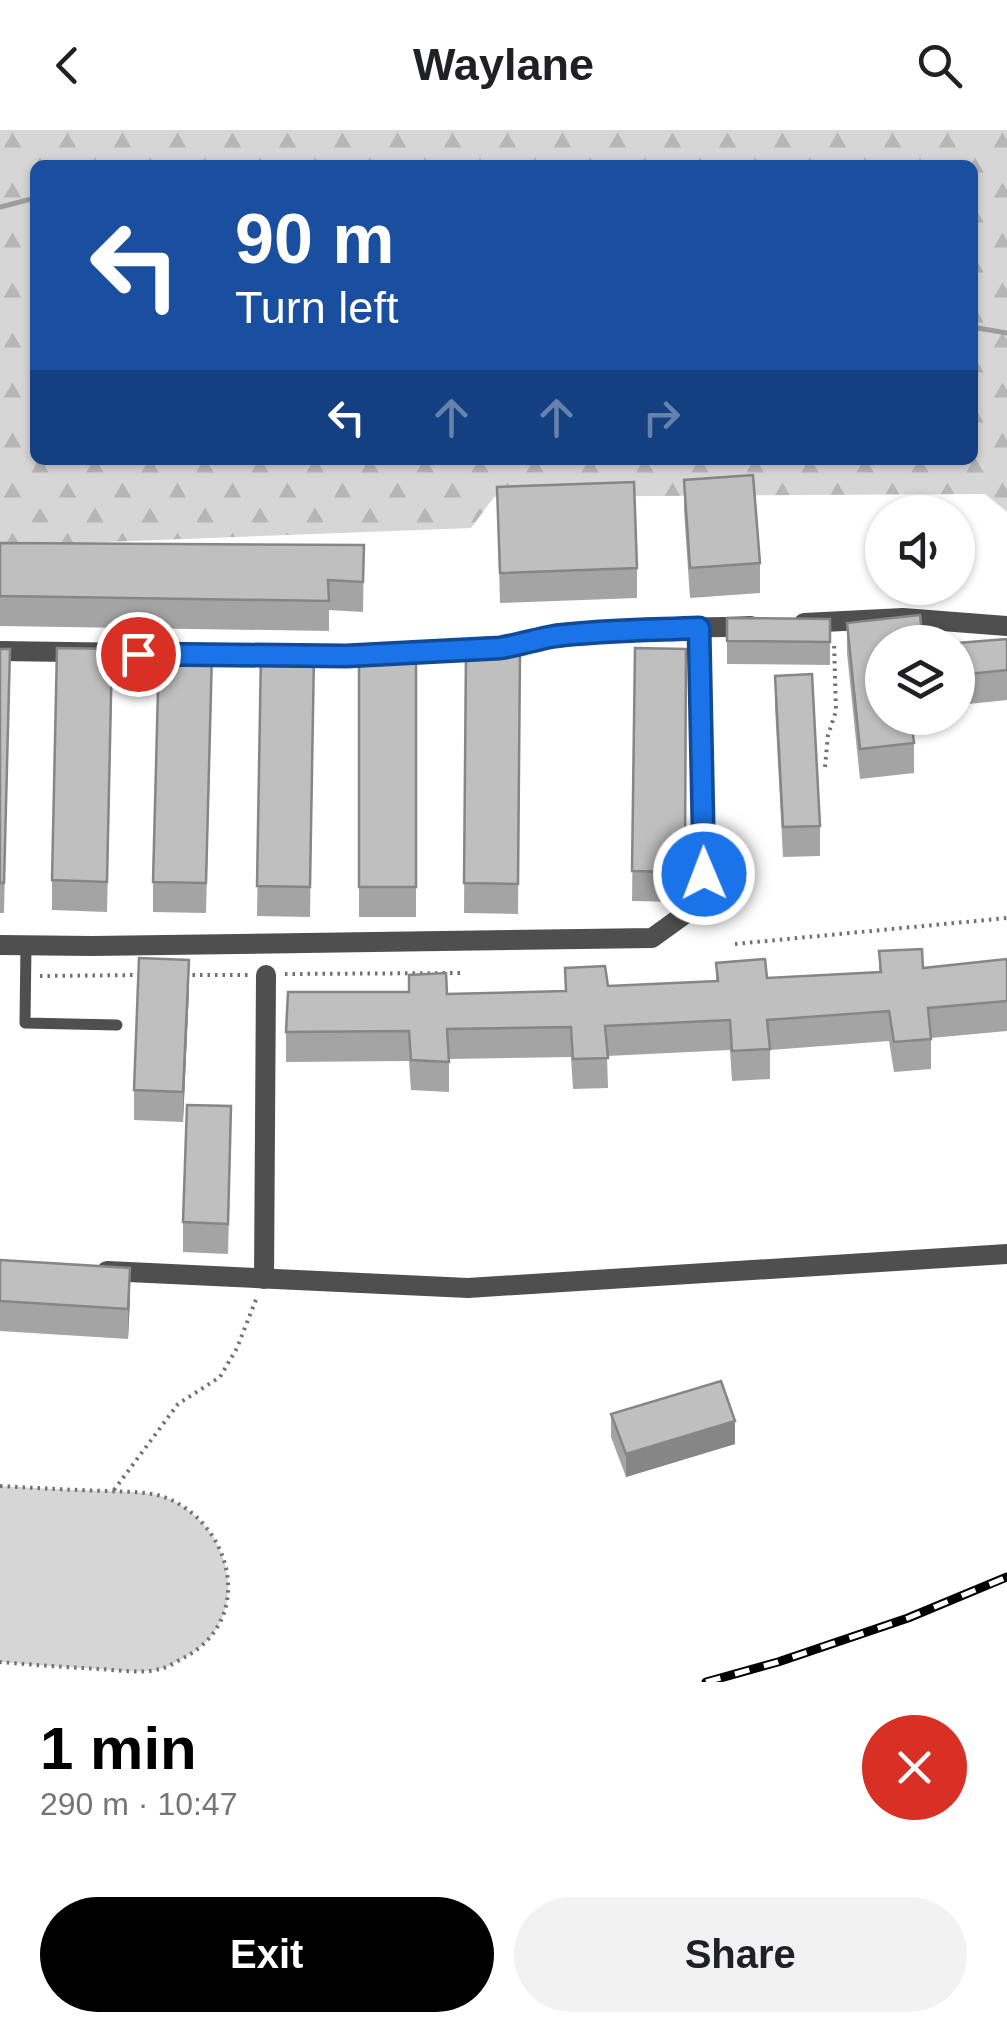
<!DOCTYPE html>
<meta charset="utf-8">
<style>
:root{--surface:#fff;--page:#f2f2f2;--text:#202124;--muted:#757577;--accent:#000}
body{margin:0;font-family:Helvetica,sans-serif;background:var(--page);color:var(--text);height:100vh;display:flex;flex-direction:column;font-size:38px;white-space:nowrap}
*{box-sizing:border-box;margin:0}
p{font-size:32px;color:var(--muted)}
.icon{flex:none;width:55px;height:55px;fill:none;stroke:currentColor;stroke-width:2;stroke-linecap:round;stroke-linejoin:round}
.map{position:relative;height:1552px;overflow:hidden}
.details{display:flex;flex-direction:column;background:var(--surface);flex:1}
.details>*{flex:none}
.guide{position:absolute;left:30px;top:30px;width:948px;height:305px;border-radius:15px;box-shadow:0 2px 8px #0004;background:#1a4fa0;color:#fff;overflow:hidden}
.fabs{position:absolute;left:865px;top:365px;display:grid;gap:20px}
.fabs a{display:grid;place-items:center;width:110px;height:110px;border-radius:50%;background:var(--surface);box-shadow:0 2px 8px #0004;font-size:50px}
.pin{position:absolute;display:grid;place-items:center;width:85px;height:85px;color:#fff;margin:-42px;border:5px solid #fff;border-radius:50%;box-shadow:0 2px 10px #0007}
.me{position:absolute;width:110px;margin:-55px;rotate:359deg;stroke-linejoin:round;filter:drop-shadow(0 0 8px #0008)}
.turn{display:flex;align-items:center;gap:35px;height:210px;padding:0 40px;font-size:45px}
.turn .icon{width:130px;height:130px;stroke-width:2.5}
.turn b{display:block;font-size:70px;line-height:85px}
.lanes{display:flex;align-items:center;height:95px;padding:0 40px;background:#0003;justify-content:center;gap:50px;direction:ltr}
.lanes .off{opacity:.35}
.round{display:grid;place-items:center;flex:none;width:105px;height:105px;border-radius:52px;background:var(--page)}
.headline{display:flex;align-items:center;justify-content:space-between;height:170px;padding:0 40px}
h1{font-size:60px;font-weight:700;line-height:75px;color:var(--accent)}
.action{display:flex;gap:20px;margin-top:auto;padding:20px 40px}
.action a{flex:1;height:115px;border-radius:60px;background:var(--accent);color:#fff;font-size:40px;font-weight:700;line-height:115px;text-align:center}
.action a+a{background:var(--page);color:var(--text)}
header{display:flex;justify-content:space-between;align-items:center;height:130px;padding:0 40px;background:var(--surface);font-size:45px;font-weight:700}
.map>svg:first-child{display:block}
.green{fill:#d6d6d6}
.forest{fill:url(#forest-firs);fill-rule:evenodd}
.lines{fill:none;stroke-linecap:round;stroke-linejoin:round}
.stream{stroke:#9d9d9d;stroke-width:5}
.path{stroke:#717171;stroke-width:4;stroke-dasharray:2.5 5;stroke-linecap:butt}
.service{stroke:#4f4f4f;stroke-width:11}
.minor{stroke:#4f4f4f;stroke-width:20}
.rail-casing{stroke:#000;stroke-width:9}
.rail{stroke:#fff;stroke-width:5;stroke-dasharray:15;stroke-linecap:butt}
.wall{fill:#a4a4a4}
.shaded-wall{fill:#868686}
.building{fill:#bfbfbf;stroke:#868686;stroke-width:2.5}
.route-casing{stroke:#114b97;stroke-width:25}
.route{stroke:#1a73e8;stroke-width:18}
</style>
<header><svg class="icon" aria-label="back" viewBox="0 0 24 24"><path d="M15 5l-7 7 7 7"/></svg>Waylane<svg class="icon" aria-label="search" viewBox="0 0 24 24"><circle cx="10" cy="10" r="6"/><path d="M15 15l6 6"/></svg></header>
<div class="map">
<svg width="1007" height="1552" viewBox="0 0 1007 1552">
<defs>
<pattern id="forest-firs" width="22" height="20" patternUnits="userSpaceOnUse" patternTransform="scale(2.5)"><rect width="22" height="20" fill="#d6d6d6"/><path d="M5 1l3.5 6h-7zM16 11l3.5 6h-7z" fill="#b6b6b6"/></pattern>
</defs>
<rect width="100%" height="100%" fill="#fff"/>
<!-- green -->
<path class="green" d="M0,1356C36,1358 71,1360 107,1361C127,1362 148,1361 167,1368C232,1395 255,1487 187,1526C179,1530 169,1537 160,1539C141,1544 118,1540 99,1539C66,1537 33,1535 0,1532Z"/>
<!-- forest -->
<path class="forest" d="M0,0H1007V382L985,364L494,367L471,398L0,416ZM35,35H972V330H35Z"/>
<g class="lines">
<!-- stream -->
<g class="stream">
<polyline points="0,77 35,68"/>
<polyline points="972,197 1007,203"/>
</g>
<!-- path -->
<g class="path">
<polyline points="825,637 828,605 836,581 834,511"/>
<polyline points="735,814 1007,788"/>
<polyline points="285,844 464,843"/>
<polyline points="185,845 250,845"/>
<polyline points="40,846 140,845"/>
<path d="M0,1356C36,1358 71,1360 107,1361C127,1362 148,1361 167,1368C232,1395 255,1487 187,1526C179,1530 169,1537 160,1539C141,1544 118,1540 99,1539C66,1537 33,1535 0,1532"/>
<polyline points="114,1360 178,1274 220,1247 237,1218 257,1167"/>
</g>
<!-- service -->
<polyline class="service" points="26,815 25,893 117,895"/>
<!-- minor -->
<g class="minor">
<polyline points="804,493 903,488 1007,496"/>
<path d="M0,521L346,526L500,518C519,515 536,509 554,506C619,496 686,499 751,496"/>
<polyline points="0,815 92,816 652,808 688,782 704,744 699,498"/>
<polyline points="107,1141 468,1158 1007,1124"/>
<polyline points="264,1149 266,845"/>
</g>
<!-- rail casing -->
<g class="rail-casing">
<polyline id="rail" points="706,1552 778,1532 908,1488 1007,1447"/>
</g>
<!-- rail -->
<use href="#rail" class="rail"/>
</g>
<!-- wall -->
<g class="wall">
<polygon points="684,350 760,433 760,463 690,468 684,380"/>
<polygon points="497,357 637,438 637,468 500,473"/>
<polygon points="0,413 364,415 363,482 329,480 329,501 0,496"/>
<polygon points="727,488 830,489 830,535 727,534"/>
<polygon points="847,493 882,512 914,613 914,643 860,649 847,523"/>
<polygon points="1007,509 1007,570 959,575 958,555 958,513"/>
<polygon points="635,518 685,753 677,772 632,771"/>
<polygon points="0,519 10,519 4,783 0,783"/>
<polygon points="359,519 416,520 416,787 359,787"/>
<polygon points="466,521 520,522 518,784 464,783"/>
<polygon points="261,523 314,524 310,787 257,786"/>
<polygon points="775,546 820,696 820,726 783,727 775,576"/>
<polygon points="112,549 107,782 52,780 52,750"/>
<polygon points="212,552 206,783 153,782 153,752"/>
<polygon points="879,821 923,838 1007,829 1007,901 931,908 931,939 894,942 889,911 770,920 770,949 732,951 730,920 607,926 608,958 573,959 571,927 449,929 449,962 411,960 409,931 286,932 286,902 447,864 565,861 565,838 608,856 716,851 716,833 767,848 879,842"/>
<polygon points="189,860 183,992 134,990 134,960"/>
<polygon points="231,1006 228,1124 183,1122 183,1092"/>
<polygon points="0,1130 130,1168 128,1209 0,1201"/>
<polygon points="611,1284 735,1314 626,1347 611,1307"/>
</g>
<!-- shaded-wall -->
<g class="shaded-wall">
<polygon points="686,519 685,753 677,772 677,742"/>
<polygon points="189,830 189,860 183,992 183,962"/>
<polygon points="130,1138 130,1168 128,1209 128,1179"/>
<polygon points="735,1291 735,1314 626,1347 626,1324"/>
</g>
<!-- building -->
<g class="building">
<polygon points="753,345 760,433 690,438 684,350"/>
<polygon points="634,352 637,438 500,443 497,357"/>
<polygon points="0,413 364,415 363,452 328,450 329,471 0,466"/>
<polygon points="920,485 923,512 882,512 882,588 911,588 914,613 860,619 847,493"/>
<polygon points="727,488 830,489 830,512 727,511"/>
<polygon points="1007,509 1007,540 959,545 958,513"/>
<polygon points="57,518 112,519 107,752 52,750"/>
<polygon points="635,518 686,519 685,723 677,742 632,741"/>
<polygon points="0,519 10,519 4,753 0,753"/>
<polygon points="359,519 416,520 416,757 359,757"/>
<polygon points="159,521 212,522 206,753 153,752"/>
<polygon points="466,521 520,522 518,754 464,753"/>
<polygon points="261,523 314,524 310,757 257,756"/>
<polygon points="812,544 820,696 783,697 775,546"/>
<polygon points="922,819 923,838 1007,829 1007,871 928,878 931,909 894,912 889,881 767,890 770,919 732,921 730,890 605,896 608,928 573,929 571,897 447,899 449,932 411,930 409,901 286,902 288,862 409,862 409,845 446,843 447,864 566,861 565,838 605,836 608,856 718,851 716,833 765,829 767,848 881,842 879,821"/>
<polygon points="139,828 189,830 183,962 134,960"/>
<polygon points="187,975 231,976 228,1094 183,1092"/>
<polygon points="0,1130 130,1138 128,1179 0,1171"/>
<polygon points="721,1251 735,1291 626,1324 611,1284"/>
</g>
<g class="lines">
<!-- route casing -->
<g class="route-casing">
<path id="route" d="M138,524L346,526L500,518C519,515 537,509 555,506C603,500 651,500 699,498L704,744"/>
</g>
<!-- route -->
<use href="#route" class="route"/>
</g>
</svg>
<div class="fabs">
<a><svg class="icon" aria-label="sound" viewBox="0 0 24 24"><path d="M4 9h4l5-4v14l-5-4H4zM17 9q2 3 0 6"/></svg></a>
<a><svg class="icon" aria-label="layers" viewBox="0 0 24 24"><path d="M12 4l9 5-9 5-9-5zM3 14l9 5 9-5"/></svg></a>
</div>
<div class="pin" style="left:138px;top:524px;background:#d93025"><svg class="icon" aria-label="arrive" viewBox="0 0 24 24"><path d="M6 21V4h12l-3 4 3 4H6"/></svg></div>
<svg class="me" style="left:704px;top:744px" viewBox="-20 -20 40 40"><circle r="17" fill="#1a73e8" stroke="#fff" stroke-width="3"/><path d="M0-11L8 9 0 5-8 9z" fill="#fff"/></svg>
<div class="guide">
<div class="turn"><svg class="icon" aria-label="left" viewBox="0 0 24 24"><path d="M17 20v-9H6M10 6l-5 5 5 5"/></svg><div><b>90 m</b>Turn left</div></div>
<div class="lanes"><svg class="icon" aria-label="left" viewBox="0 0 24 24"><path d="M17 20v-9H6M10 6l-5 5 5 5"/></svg><svg class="icon off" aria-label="ahead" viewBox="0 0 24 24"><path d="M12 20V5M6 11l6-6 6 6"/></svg><svg class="icon off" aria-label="ahead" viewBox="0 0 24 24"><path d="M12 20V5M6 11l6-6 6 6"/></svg><svg class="icon off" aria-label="right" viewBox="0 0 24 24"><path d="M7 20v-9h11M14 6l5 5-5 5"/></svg></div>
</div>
</div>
<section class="details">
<div class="headline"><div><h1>1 min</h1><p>290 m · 10:47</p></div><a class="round" style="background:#d93025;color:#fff"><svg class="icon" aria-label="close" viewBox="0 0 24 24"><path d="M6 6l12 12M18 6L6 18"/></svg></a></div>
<div class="action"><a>Exit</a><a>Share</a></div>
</section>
